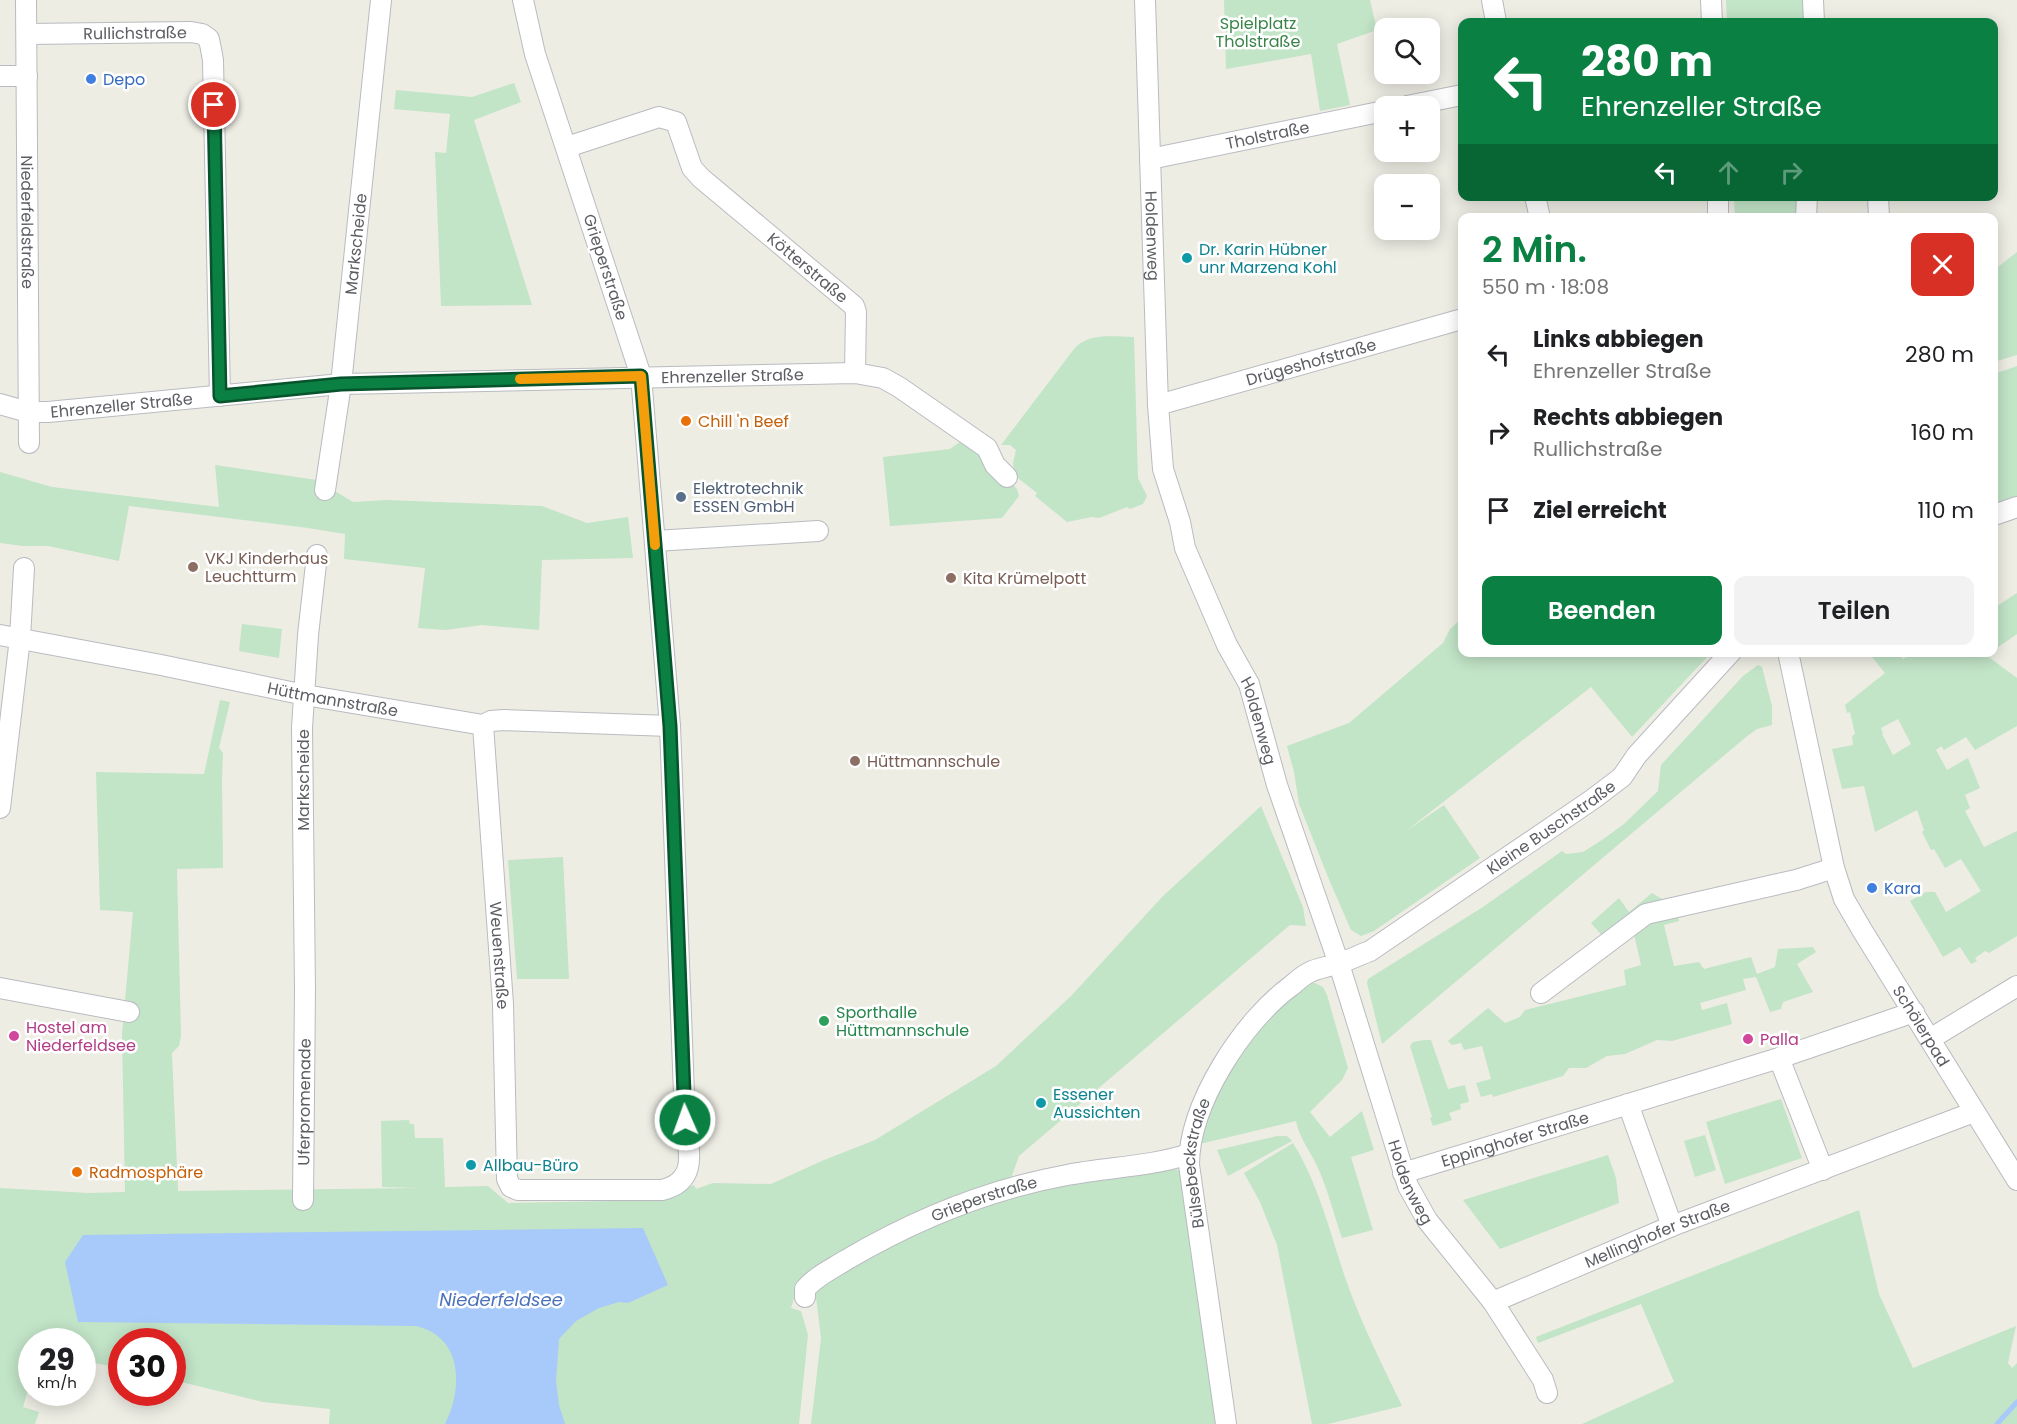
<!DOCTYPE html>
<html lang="de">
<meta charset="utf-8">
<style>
:root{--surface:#fff;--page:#f2f2f2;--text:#202124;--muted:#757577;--accent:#0b8043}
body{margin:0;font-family:Poppins,sans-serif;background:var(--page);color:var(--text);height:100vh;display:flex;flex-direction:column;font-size:22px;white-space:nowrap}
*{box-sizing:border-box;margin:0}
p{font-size:20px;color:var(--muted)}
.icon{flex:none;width:33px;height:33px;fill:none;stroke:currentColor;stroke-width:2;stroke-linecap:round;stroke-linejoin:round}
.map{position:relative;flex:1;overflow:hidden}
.side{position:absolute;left:1458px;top:213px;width:540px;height:444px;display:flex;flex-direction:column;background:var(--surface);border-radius:12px;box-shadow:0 3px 15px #0003}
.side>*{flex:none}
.banner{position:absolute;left:1458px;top:18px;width:540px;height:183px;border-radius:12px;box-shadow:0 3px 15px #0003;background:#0b8043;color:#fff;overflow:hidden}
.buttons{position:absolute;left:1374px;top:18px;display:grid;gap:12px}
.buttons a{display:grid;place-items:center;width:66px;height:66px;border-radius:12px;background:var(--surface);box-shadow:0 3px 15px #0003;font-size:30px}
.speed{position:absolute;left:18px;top:1328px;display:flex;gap:12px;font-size:30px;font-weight:700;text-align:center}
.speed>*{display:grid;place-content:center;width:78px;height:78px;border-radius:50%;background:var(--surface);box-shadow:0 3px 15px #0003;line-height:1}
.speed small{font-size:15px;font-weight:400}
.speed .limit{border:9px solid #d22;background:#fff;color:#111}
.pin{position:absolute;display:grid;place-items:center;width:51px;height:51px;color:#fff;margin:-26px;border:3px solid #fff;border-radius:50%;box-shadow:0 2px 6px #0007}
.me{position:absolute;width:66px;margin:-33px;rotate:358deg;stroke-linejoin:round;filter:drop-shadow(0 0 4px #0008)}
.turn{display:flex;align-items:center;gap:21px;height:126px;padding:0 24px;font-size:27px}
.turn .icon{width:78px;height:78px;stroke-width:2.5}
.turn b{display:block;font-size:42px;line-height:51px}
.lanes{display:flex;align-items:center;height:57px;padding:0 24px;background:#0003;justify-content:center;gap:30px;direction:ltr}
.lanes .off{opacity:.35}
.round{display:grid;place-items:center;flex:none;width:63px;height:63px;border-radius:12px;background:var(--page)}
.headline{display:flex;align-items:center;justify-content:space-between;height:102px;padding:0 24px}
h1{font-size:36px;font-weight:600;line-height:45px;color:var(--accent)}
.action{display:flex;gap:12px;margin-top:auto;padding:12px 24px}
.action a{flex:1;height:69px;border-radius:12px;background:var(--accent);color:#fff;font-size:24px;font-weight:600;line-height:69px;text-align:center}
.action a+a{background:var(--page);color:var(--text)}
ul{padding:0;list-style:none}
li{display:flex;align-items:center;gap:18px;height:78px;padding:0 24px}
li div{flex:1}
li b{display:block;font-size:22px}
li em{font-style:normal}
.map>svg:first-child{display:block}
.green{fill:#c2e4c7;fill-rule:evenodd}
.water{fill:#a8cafa}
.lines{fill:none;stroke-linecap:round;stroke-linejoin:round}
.stream{stroke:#a8cafa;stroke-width:5}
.minor-casing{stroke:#b9bbc0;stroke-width:22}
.minor{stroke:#fff;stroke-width:20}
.route-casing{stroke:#07532c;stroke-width:15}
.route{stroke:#0b8043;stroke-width:10}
.slow{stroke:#f59e0b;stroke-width:10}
.shop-dot{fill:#3f7fe0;stroke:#fff;stroke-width:2}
.culture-dot{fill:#0f9aa8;stroke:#fff;stroke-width:2}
.food-dot{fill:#e8710a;stroke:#fff;stroke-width:2}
.service-dot{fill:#5c6f8a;stroke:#fff;stroke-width:2}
.education-dot{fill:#8d6e63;stroke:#fff;stroke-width:2}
.leisure-dot{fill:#2e9e5b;stroke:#fff;stroke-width:2}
.hotel-dot{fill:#d1479c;stroke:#fff;stroke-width:2}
.labels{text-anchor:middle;stroke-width:5;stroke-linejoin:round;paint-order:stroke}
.park-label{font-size:16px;fill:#3b8449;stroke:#fff}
.street-label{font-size:16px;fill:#5c5e64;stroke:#fff}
.shop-label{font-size:16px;fill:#366cbe;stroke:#fff;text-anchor:start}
.culture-label{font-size:16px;fill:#0d838f;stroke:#fff;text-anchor:start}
.food-label{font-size:16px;fill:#c56008;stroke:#fff;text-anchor:start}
.service-label{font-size:16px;fill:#4e5e75;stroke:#fff;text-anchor:start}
.education-label{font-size:16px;fill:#785e54;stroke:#fff;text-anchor:start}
.leisure-label{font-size:16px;fill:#27864d;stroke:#fff;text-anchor:start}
.hotel-label{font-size:16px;fill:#b23c85;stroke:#fff;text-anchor:start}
.water-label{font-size:18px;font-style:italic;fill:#4c72bc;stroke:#fff}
</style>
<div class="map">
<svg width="2017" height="1424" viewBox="0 0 2017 1424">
<rect width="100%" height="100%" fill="#eeede4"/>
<!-- green -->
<g class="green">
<polygon points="1224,0 1370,0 1377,30 1337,44 1350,105 1320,111 1311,54 1226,69"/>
<polygon points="1726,0 1803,0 1804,22 1727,22"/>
<polygon points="514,83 521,102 474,120 532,305 441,306 435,152 446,153 450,114 394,109 396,90 472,97"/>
<polygon points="1734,197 1799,197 1799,217 1735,217"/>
<polygon points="2017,252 2017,355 1994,362 1994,270"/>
<path d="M1134,337L1138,478L1147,496L1143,504L1130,509L1127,507L1099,518L1092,517L1067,522L1035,496L1037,493L1014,475L1013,463L1016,450L1010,445H1001L1074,349C1089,332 1113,337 1134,337Z"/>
<polygon points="2017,366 2017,498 1994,506 1994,374"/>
<polygon points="967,437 1017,489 1019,496 1002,518 890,526 883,457 950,449"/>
<polygon points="215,465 317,480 353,502 387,500 542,506 587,523 628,517 633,558 542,560 539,630 482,625 446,630 418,628 425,568 344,559 345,534 308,528 129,506 119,561 48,546 23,546 0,543 0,472 52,487 219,507"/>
<polygon points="2017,593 2017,634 1994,650 1994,608"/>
<polygon points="1462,618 1462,652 1711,653 1632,737 1591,687 1406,831 1444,805 1480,858 1374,931 1361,936 1351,930 1330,882 1299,804 1294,772 1287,746 1349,723 1443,643 1450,629"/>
<polygon points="242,624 282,629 279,658 239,651"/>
<path d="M1869,653H1898L1903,659L1914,653H1990L1986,655L2017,678V726L1975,750L1966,737L1944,750L1941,746L1936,750L1947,770L1968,758L1980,788L1965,795L1970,808L1965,811L1984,847L2017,831V936L1989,953L1985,951L1975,958L1977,961L1971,964L1960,947L1943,957L1910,901L1926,892H1935L1946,912L1981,891L1961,859L1945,868L1934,849L1931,850L1922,832L1924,830L1917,810L1875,832L1864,786L1842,789L1832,749L1853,745L1852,736L1855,734L1850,712L1847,713L1845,705L1885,673ZM1898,719L1911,744L1893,755L1882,734L1883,733L1881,728Z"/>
<polygon points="1758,665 1762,667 1772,706 1772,725 1757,729 1746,737 1382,1044 1367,983 1368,979 1483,907 1562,851 1566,854 1583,852 1602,840 1624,824 1658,791 1661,765 1743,676"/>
<polygon points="220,700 230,702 219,748 223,753 222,779 223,868 177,869 181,1036 179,1046 172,1053 178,1191 418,1188 382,1187 381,1121 409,1120 410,1124 414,1124 415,1138 443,1138 445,1187 488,1186 508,1203 664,1200 681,1194 680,1191 694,1185 696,1189 713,1183 771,1184 824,1160 875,1140 996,1066 1071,996 1163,896 1261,806 1303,907 1306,926 1290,925 1019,1156 1010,1181 798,1286 791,1308 801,1311 808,1335 799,1424 329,1424 330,1409 263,1402 173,1380 172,1341 122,1341 121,1368 83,1361 82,1341 32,1341 31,1380 23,1407 39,1412 35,1424 0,1424 0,1188 88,1193 125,1192 122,1034 133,912 100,910 96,772 204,774"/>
<polygon points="563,857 569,979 517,979 508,860"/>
<polygon points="1652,893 1676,907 1679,921 1664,925 1674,966 1699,962 1704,969 1751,957 1757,974 1775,967 1778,949 1813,947 1816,952 1797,964 1813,992 1783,1002 1781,1009 1770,1012 1756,977 1743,979 1746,990 1700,1003 1702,1010 1727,1003 1732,1024 1672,1041 1657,1040 1625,1054 1607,1056 1586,1068 1569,1068 1563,1076 1493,1097 1492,1094 1481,1097 1476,1083 1491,1079 1482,1046 1464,1050 1461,1043 1452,1045 1448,1041 1488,1008 1505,1023 1520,1017 1525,1010 1626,985 1624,970 1641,965 1631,921 1606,940 1591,923 1619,898 1629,912"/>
<path d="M1313,982L1323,987L1327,995L1348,1068L1342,1080L1310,1112L1330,1137L1362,1111L1374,1150L1351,1157L1373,1230L1342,1238C1334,1215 1328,1190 1318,1168C1311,1152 1299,1138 1296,1121L1200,1144C1213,1090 1243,1042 1284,1003C1292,995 1301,985 1313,982Z"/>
<polygon points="1424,1040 1431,1040 1448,1089 1465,1085 1469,1102 1460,1104 1461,1109 1449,1113 1452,1120 1433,1126 1430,1118 1432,1117 1410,1046 1413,1042"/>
<polygon points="1781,1099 1802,1158 1725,1184 1706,1122"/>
<polygon points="1705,1135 1716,1170 1695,1177 1684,1141"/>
<polygon points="1277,1136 1287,1136 1292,1141 1228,1176 1217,1150"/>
<path d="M1293,1143C1319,1185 1330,1233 1346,1280C1361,1323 1382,1364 1402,1406L1328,1424H1312L1277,1245L1260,1202L1244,1173Z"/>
<polygon points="1608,1155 1616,1178 1619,1203 1500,1249 1463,1200"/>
<polygon points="1171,1169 1179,1170 1185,1176 1218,1424 811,1424 821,1338 815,1289 852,1265 942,1219 985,1203 1065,1182"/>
<polygon points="1859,1210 1879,1294 1913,1368 2016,1326 2008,1363 2012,1368 2017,1363 2017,1424 1582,1424 1674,1382 1641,1304 1538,1343 1536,1337"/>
</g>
<!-- water -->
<path class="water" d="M643,1228L668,1285L628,1303L619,1302L599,1308L576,1321L559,1339L556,1381L559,1405L565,1424H445C463,1388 463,1337 416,1326L78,1322L65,1262L83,1235Z"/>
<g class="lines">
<!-- stream -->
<polyline class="stream" points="1997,1424 2017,1402"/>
<!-- minor casing -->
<g class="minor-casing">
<g id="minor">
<path id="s1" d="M26,0L29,443"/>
<path id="s2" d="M1145,0L1158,405L1163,469L1180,522L1185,548L1227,645L1249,684L1277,785L1339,964L1408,1186L1427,1220L1493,1302L1543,1380L1547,1393"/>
<polyline points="1492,0 1496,22"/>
<polyline points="1711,0 1712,22"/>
<polyline points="1813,0 1814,22"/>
<path id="s3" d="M27,34L191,32L202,34L209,39L213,60L220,396"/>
<polyline points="0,76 27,76"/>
<polyline points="1407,106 1462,95"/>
<path id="s4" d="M567,147L659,117L676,122L692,168L701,178L854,306L856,312L855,373"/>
<path id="s5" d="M1150,159L1384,111"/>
<polyline points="1535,196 1540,218"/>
<polyline points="1718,196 1718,218"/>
<polyline points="1878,196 1879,218"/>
<polyline points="1806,218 1807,196"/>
<path id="s6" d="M0,404L28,412H48L341,384L855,373L883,378L899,387L987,448L995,465L1007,477"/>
<path id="s7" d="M1158,405L1462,319"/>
<path id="s8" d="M325,490L341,384L381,0"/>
<polyline points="1994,515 2017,507"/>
<polyline points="655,541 818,531"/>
<path id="s9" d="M0,635L161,665L305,695L483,725L491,721L504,720L670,726"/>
<path id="s10" d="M1788,652L1834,868L1844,899L1862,930L2017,1180"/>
<path id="s11" d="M483,725L503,1004L507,1179L511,1187L518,1190H662C700,1181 688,1148 685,1120L670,726L641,376L535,54L523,0"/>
<polyline points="0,808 20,638 24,568"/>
<polyline points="0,988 129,1012"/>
<polyline points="1541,993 1646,914 1796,880 1834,868"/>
<polyline points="1930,1039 2017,986"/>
<polyline points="1779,1058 1823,1170"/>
<polyline points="1628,1104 1672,1226"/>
<path id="s12" d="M1403,1173L1779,1058L1914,1012"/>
<path id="s13" d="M303,1200L305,989L302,728L308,635L317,555"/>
<path id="s14" d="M805,1297V1289C816,1276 832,1269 846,1260C914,1220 990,1189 1067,1175C1108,1167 1149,1167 1189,1154"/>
<path id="s15" d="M1493,1302L1672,1226L1974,1112"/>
<path id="s16" d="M1226,1424L1189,1165C1189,1104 1243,1021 1291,986C1297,981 1303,975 1310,972C1318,968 1328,967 1336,964C1348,961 1359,955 1370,951L1593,799L1622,777L1637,755L1731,652"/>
</g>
</g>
<!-- minor -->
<use href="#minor" class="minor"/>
</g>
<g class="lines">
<!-- route casing -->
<g class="route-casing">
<polyline id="route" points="214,105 220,396 341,384 641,376 670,726 685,1120"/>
</g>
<!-- route -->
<use href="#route" class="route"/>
<!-- slow -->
<polyline class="slow" points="520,379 641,376 655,545"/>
</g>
<!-- markers -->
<g class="shop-dot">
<circle cx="91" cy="79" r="6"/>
<circle cx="1872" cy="888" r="6"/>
</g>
<g class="culture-dot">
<circle cx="1187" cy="258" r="6"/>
<circle cx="1041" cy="1103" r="6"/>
<circle cx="471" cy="1165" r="6"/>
</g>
<g class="food-dot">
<circle cx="686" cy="421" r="6"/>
<circle cx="77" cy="1172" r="6"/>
</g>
<circle class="service-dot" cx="681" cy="497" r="6"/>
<g class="education-dot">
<circle cx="193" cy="567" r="6"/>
<circle cx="951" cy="578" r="6"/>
<circle cx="855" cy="761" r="6"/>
</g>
<circle class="leisure-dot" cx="824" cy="1021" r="6"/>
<g class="hotel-dot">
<circle cx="14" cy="1036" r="6"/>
<circle cx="1748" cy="1039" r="6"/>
</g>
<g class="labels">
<!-- park labels -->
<g class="park-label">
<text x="1258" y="29">Spielplatz<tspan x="1258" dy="18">Tholstraße</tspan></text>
</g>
<!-- street labels -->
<g class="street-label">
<text dy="6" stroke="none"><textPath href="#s3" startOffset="108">Rullichstraße</textPath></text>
<text dy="6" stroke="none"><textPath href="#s5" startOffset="120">Tholstraße</textPath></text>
<text dy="6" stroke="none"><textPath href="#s1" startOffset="222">Niederfeldstraße</textPath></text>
<text dy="6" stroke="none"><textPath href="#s2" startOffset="236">Holdenweg</textPath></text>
<text dy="6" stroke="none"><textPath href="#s8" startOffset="248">Markscheide</textPath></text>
<text transform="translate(606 267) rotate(72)" y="6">Grieperstraße</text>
<text dy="6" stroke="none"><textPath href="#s4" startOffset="316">Kötterstraße</textPath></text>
<text dy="6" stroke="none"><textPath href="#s7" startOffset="159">Drügeshofstraße</textPath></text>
<text dy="6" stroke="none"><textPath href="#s6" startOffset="735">Ehrenzeller Straße</textPath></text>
<text dy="6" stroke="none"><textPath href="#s6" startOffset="123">Ehrenzeller Straße</textPath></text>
<text dy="6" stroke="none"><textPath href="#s9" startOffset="339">Hüttmannstraße</textPath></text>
<text dy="6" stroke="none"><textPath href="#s2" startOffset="740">Holdenweg</textPath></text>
<text transform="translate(303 780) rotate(-90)" y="6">Markscheide</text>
<text dy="6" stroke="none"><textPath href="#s16" startOffset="780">Kleine Buschstraße</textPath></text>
<text dy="6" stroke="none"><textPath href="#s11" startOffset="231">Weuenstraße</textPath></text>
<text dy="6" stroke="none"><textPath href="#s10" startOffset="402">Schölerpad</textPath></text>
<text dy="6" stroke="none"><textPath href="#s13" startOffset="98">Uferpromenade</textPath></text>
<text dy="6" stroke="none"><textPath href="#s12" startOffset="117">Eppinghofer Straße</textPath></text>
<text dy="6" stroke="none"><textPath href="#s16" startOffset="264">Bülsebeckstraße</textPath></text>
<text dy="6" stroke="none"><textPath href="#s2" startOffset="1226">Holdenweg</textPath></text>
<text dy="6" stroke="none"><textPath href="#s14" startOffset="210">Grieperstraße</textPath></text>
<text dy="6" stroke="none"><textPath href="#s15" startOffset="178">Mellinghofer Straße</textPath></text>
</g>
<!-- shop labels -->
<g class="shop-label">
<text x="103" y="85">Depo</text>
<text x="1884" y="894">Kara</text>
</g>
<!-- culture labels -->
<g class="culture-label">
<text x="1199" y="255">Dr. Karin Hübner<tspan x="1199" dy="18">unr Marzena Kohl</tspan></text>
<text x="1053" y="1100">Essener<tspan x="1053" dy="18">Aussichten</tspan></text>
<text x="483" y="1171">Allbau-Büro</text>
</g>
<!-- food labels -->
<g class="food-label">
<text x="698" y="427">Chill 'n Beef</text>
<text x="89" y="1178">Radmosphäre</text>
</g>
<!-- service labels -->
<g class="service-label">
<text x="693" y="494">Elektrotechnik<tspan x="693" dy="18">ESSEN GmbH</tspan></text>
</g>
<!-- education labels -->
<g class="education-label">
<text x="205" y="564">VKJ Kinderhaus<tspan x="205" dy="18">Leuchtturm</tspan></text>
<text x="963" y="584">Kita Krümelpott</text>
<text x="867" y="767">Hüttmannschule</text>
</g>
<!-- leisure labels -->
<g class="leisure-label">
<text x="836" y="1018">Sporthalle<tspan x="836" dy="18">Hüttmannschule</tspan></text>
</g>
<!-- hotel labels -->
<g class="hotel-label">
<text x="26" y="1033">Hostel am<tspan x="26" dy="18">Niederfeldsee</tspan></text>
<text x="1760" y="1045">Palla</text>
</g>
<!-- water labels -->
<g class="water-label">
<text x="501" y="1306">Niederfeldsee</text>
</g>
</g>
</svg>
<div class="buttons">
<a><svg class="icon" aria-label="search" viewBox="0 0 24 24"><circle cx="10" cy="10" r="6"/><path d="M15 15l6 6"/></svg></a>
<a>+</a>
<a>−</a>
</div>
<div class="speed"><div>29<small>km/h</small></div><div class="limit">30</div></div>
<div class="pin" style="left:214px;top:105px;background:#d93025"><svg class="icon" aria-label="arrive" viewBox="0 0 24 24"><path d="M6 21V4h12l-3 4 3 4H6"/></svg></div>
<svg class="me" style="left:685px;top:1120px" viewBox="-20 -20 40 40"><circle r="17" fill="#0b8043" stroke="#fff" stroke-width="3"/><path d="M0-11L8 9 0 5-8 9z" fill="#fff"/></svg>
<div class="banner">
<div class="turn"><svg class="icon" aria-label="left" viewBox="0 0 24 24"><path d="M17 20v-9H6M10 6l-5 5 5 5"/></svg><div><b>280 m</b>Ehrenzeller Straße</div></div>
<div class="lanes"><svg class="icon" aria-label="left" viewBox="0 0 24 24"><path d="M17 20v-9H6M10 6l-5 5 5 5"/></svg><svg class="icon off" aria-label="ahead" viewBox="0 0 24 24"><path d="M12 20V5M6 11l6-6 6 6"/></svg><svg class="icon off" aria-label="right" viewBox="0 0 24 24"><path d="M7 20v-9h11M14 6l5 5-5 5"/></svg></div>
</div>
<section class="side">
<div class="headline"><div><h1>2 Min.</h1><p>550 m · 18:08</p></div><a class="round" style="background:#d93025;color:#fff"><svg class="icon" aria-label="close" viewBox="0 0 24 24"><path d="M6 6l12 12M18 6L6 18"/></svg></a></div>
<ul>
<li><svg class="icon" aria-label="left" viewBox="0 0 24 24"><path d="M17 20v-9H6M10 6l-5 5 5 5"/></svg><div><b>Links abbiegen</b><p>Ehrenzeller Straße</p></div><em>280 m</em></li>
<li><svg class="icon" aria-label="right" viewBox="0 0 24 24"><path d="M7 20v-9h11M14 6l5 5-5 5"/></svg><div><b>Rechts abbiegen</b><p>Rullichstraße</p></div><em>160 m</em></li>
<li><svg class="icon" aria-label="arrive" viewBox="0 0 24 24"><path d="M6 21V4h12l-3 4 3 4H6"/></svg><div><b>Ziel erreicht</b></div><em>110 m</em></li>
</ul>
<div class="action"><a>Beenden</a><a>Teilen</a></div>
</section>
</div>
